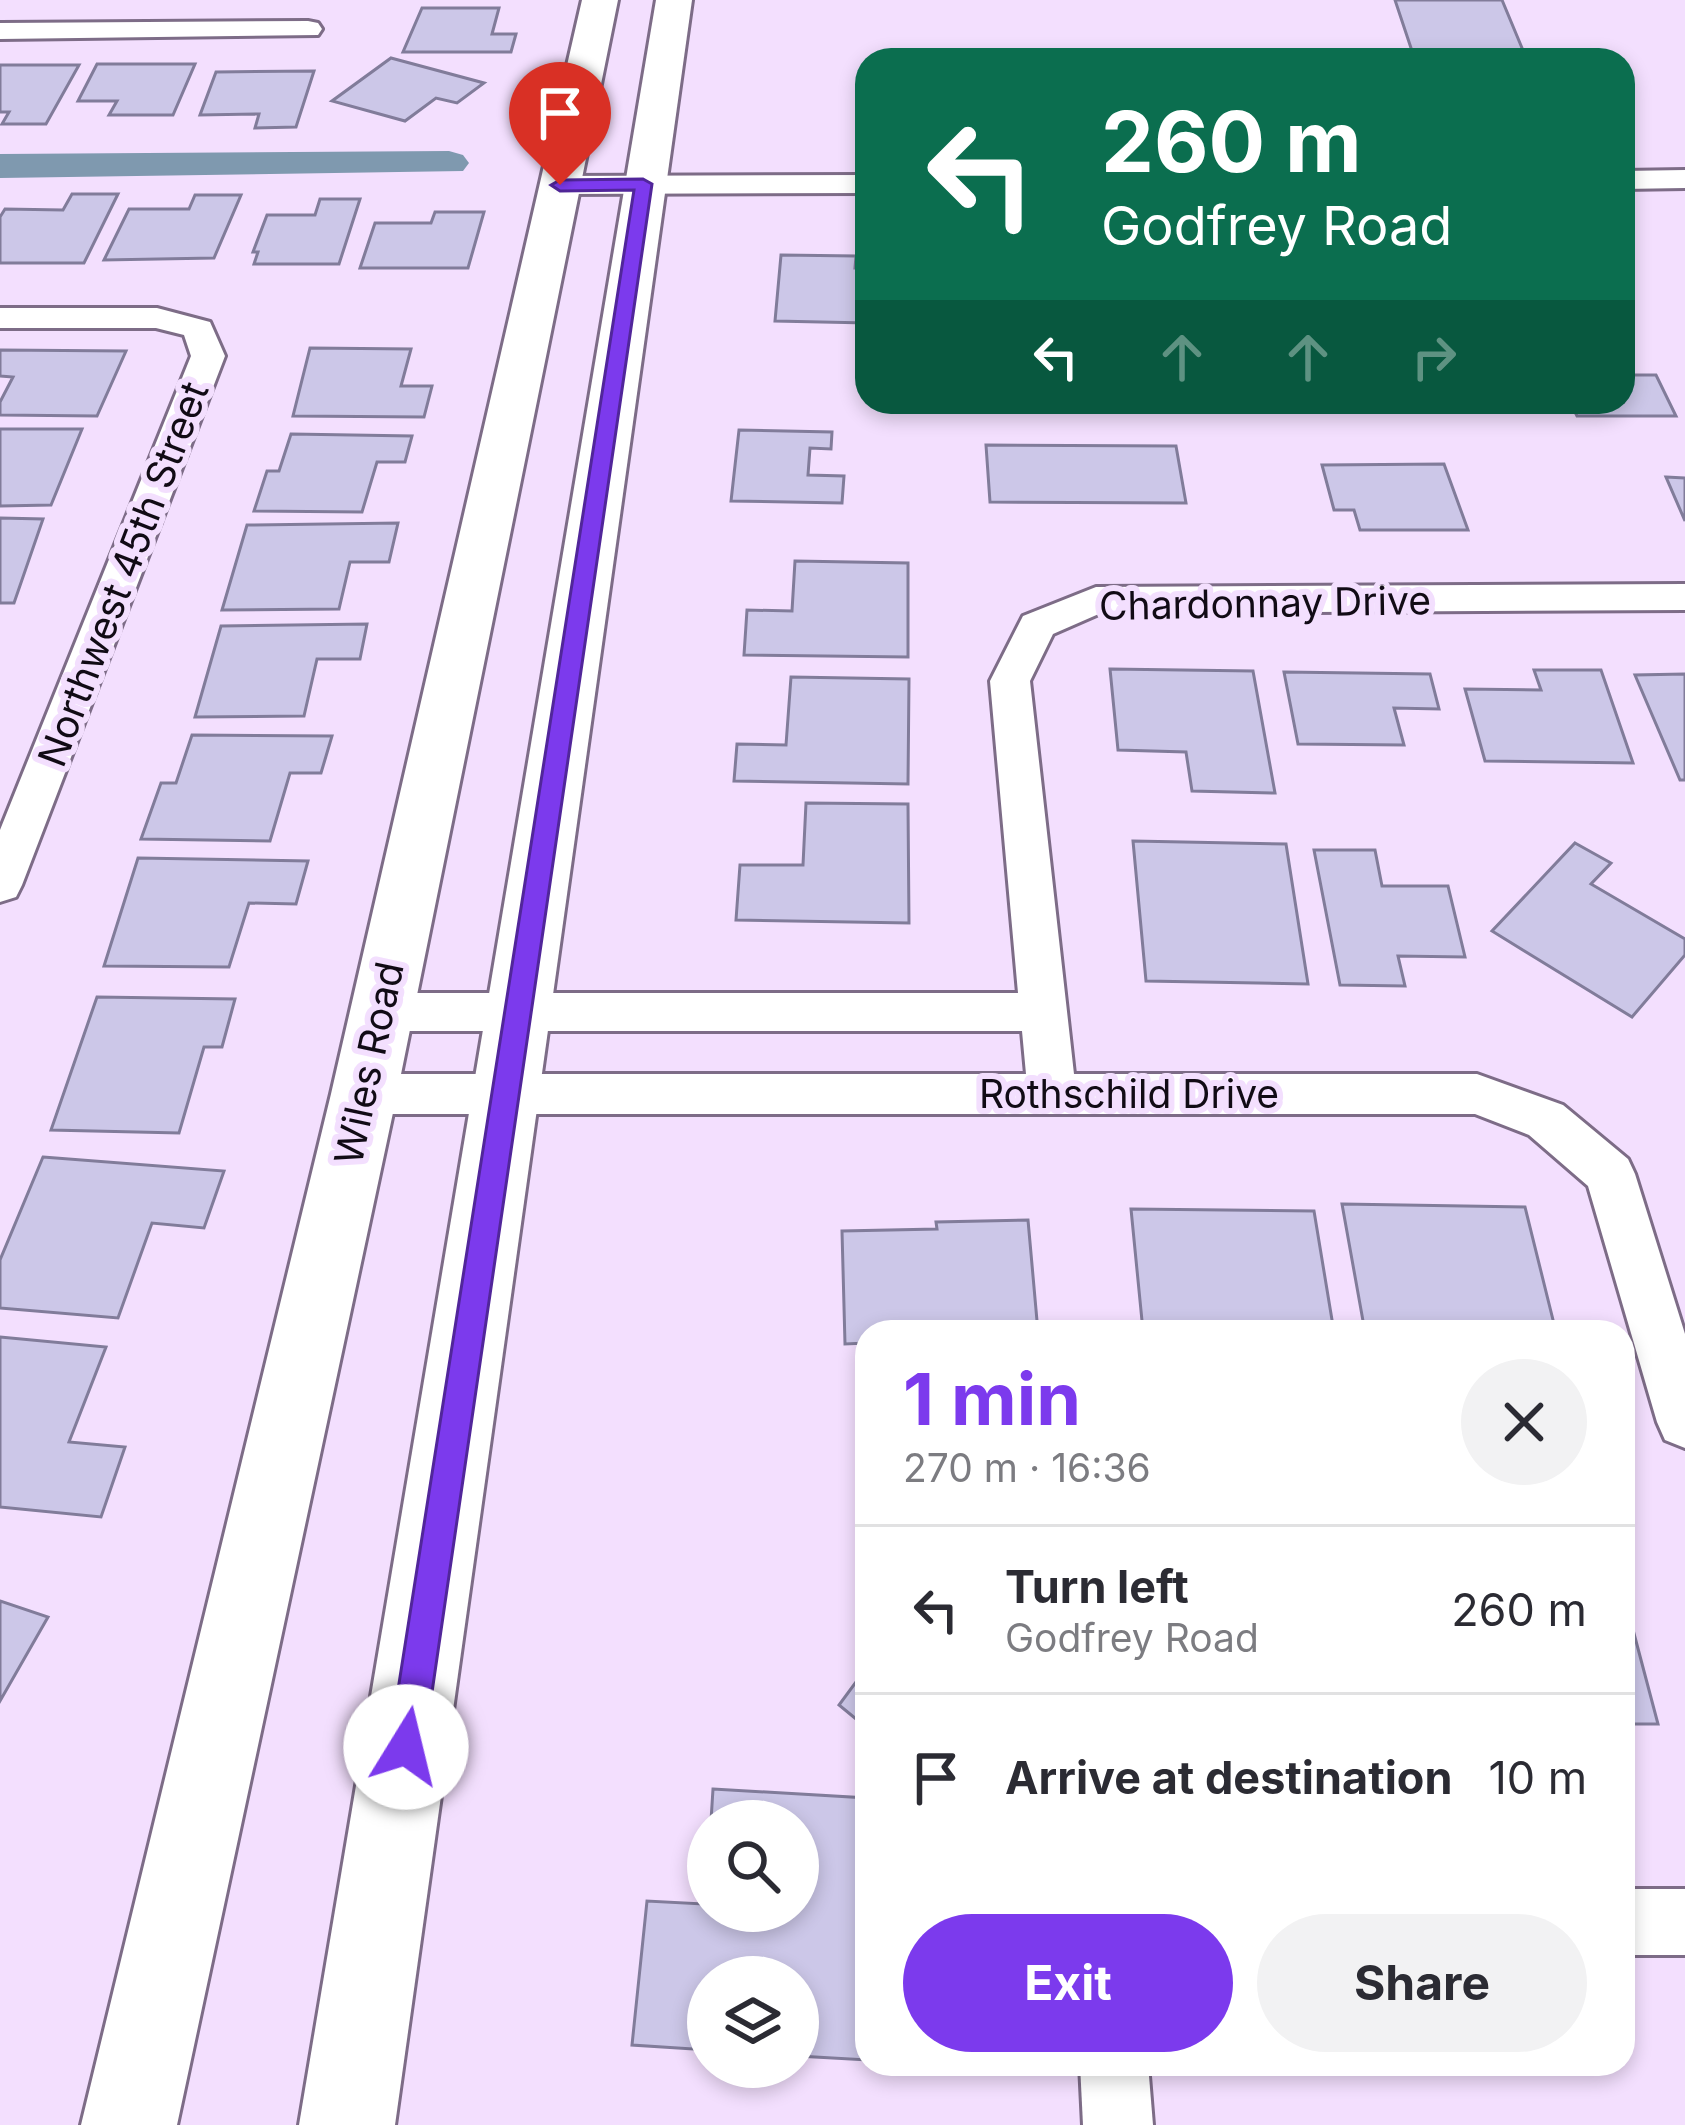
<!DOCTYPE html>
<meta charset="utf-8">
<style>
:root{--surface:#fff;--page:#f2f2f3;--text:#2b2b33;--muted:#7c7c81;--line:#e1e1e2;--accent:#7c3aed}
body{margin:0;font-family:Inter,sans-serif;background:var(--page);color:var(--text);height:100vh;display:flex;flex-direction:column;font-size:45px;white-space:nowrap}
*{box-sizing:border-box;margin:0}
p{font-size:39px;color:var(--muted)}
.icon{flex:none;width:66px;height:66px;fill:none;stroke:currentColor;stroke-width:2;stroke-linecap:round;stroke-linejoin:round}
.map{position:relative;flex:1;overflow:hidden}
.side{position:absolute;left:855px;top:1320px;width:780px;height:756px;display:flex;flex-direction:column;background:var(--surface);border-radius:36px;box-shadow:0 6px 18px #0003}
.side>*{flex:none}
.hud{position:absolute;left:855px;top:48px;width:780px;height:366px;border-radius:36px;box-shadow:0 6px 18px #0003;background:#0b6e4f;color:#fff;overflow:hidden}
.buttons{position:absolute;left:687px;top:1800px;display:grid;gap:24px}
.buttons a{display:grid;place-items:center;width:132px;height:132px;border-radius:50%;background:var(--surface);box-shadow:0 6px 18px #0003;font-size:60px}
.pin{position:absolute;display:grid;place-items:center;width:102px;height:102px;color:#fff;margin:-123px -51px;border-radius:50% 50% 50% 0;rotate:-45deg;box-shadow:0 0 12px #0007}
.pin .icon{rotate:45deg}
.me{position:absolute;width:132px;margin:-66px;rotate:9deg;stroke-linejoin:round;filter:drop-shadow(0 0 9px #0008)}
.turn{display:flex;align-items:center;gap:42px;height:252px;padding:0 48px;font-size:54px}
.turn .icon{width:156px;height:156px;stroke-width:2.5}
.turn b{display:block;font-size:84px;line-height:102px}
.lanes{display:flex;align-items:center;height:114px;padding:0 48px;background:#0003;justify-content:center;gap:60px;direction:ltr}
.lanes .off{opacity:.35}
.round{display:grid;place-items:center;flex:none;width:126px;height:126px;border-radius:63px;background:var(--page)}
.head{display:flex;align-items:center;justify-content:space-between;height:204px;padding:0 48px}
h1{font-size:72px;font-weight:700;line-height:90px;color:var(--accent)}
.primary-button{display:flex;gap:24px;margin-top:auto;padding:24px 48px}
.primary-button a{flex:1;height:138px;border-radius:72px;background:var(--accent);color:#fff;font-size:48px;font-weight:700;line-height:138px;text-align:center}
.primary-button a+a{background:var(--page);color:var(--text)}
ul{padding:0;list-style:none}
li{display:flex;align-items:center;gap:36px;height:168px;padding:0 48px;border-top:3px solid var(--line)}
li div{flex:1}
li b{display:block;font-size:45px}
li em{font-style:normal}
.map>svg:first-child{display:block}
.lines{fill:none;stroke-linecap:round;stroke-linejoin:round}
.canal{fill:#7f99af;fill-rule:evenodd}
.building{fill:#ccc7e8;stroke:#817c9a;stroke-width:3}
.street-casing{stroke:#7d6c87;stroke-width:6}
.secondary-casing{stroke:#7d6c87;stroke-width:6}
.street{fill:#fff;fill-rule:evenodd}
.secondary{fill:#fff;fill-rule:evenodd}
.route{fill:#7c3aed;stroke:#51269a;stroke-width:3}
.labels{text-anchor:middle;stroke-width:12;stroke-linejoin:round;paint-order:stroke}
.street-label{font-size:39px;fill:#110b15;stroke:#f3dffe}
</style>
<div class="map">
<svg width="1685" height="2125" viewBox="0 0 1685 2125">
<rect width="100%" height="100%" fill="#f3dffe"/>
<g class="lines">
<!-- canal -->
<polygon class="canal" points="449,151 463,155 469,163 463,171 0,178 0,154"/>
</g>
<!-- building -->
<g class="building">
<polygon points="1395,0 1502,0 1527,60 1415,60"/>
<polygon points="422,8 499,8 492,34 516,34 511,52 403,52"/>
<polygon points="391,58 484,83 457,103 436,98 405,121 332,101"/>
<polygon points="97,64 195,64 173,115 109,115 117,101 78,101"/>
<polygon points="0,65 79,65 46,124 2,124 9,112 0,112"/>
<polygon points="314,71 296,127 255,128 259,114 200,115 216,72"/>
<polygon points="72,194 118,194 84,263 0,263 0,217 5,209 63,210"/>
<polygon points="195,195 241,195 214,258 104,260 129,209 189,209"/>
<polygon points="320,199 360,199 339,264 254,264 258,252 253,252 267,215 315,215"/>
<polygon points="435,212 484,212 468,268 360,268 375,223 431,223"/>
<polygon points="781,255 856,256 855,268 867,268 867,323 775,321"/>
<polygon points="310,348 411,349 401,386 432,386 424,417 293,416"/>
<polygon points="0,350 126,351 97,416 0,415 0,402 13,377 0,376"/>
<polygon points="1623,375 1656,375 1676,416 1577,416 1570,402 1623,402"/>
<polygon points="0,429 82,429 51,505 0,506"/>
<polygon points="739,430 832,432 831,449 810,448 808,475 844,476 842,503 731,501"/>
<polygon points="291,434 412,436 405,462 377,462 362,512 254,511 267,471 279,471"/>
<polygon points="986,445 1176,446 1186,503 990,502"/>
<polygon points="1444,464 1468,530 1360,530 1354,510 1334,510 1322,465"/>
<polygon points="1666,477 1685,478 1685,521"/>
<polygon points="0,518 43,519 14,603 0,603"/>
<polygon points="398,523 389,562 350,562 339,609 222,610 247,525"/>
<polygon points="795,561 908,563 908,657 744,655 747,610 792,611"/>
<polygon points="367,624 360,659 317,659 304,716 195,717 221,626"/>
<polygon points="1110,669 1253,671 1275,793 1192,791 1186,752 1118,750"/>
<polygon points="1534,670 1601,670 1633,763 1485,761 1465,689 1541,690"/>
<polygon points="1284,672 1430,674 1439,709 1394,708 1404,745 1298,744"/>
<polygon points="1685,674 1685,780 1680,780 1635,675"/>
<polygon points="791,677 909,679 908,784 734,781 737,744 786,745"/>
<polygon points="192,735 332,736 321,773 290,773 270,841 141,839 161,783 176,783"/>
<polygon points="806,803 908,804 909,923 736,920 740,865 803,865"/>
<polygon points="1133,841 1286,844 1308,984 1146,981"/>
<polygon points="1575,843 1611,863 1591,884 1685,939 1685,955 1632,1017 1492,931"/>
<polygon points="1314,850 1375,850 1382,886 1448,886 1465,957 1398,956 1405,986 1340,985"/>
<polygon points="138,858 308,861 296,904 249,903 229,967 104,966"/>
<polygon points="97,997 235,999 222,1047 204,1047 179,1133 51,1130"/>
<polygon points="43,1157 224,1171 204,1228 152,1223 118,1318 0,1308 0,1260"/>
<polygon points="1342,1204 1525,1207 1556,1332 1365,1332"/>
<polygon points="1131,1209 1314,1211 1334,1332 1143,1331"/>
<polygon points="1028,1220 1038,1332 867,1332 867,1343 845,1344 842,1231 937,1229 936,1222"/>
<polygon points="0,1337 106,1347 69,1442 125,1447 101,1517 0,1507"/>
<polygon points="1623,1592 1658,1724 1623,1724"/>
<polygon points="0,1601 48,1617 0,1701"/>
<polygon points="867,1667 867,1728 839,1705"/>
<polygon points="713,1789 867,1798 867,2060 798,2056 798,1977 708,1977 708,2050 632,2045 647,1901 703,1904 708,1851 708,1911 798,1911 798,1821 711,1821"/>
</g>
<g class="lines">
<!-- street casing -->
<g class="street-casing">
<g id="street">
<polygon points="308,21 318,23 322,29 318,35 0,39 0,23"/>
<polygon points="1685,170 1685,188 1623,189 1623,171"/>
<polygon points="867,175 867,193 560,194 545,185 560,176"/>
<polygon points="0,308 157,308 210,322 225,356 22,885 16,897 0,902 0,830 191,356 184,335 156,328 0,328"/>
<polygon points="1685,584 1685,610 1101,613 1053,634 1030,681 1074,1074 1477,1074 1563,1105 1628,1159 1635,1174 1685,1334 1685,1448 1665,1440 1657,1422 1588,1186 1529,1135 1475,1114 364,1114 347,1108 340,1094 347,1080 364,1074 1026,1074 1022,1031 380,1031 363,1025 357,1012 363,999 380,993 1018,993 990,681 1023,616 1096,587"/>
<rect x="1623" y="1889" width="62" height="66"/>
<polygon points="1080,2064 1148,2064 1153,2125 1083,2125"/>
</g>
</g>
<!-- secondary casing -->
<g class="secondary-casing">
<g id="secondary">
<polygon points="582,0 618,0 397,1094 177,2125 81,2125 331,1094"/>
<polygon points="656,0 692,0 395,2125 299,2125"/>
</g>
</g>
<!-- street -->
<use href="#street" class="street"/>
<!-- secondary -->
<use href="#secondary" class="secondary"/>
</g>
<!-- route -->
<polygon class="route" points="643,179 652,184 424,1747 419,1759 406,1764 394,1759 389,1747 634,190 560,191 551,185 560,180"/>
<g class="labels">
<!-- street labels -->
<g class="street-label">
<text transform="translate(123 574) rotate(-69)" y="14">Northwest 45th Street</text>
<text transform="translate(1265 603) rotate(-1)" y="14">Chardonnay Drive</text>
<text transform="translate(369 1063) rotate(-78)" y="14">Wiles Road</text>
<text x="1129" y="1108">Rothschild Drive</text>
</g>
</g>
</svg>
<div class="buttons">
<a><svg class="icon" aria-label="search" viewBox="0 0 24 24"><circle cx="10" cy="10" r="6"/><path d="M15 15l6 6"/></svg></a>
<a><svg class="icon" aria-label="layers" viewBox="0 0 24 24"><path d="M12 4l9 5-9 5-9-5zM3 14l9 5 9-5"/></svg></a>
</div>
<div class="pin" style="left:560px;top:185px;background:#d93025"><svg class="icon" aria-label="arrive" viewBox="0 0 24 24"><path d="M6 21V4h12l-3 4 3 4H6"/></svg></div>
<svg class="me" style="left:406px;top:1747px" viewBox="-20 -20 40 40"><circle r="19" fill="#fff"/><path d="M0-13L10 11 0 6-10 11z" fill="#7c3aed"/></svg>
<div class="hud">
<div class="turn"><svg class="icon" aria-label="left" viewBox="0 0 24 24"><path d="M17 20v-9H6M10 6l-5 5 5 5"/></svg><div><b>260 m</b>Godfrey Road</div></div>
<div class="lanes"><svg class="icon" aria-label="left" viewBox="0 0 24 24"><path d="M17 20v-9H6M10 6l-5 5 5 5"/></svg><svg class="icon off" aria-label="ahead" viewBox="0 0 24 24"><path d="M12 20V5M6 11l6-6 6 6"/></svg><svg class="icon off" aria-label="ahead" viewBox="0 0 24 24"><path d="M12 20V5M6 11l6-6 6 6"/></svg><svg class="icon off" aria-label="right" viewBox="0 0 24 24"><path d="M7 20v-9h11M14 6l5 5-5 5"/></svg></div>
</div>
<section class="side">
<div class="head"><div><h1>1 min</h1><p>270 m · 16:36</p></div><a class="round"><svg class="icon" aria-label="close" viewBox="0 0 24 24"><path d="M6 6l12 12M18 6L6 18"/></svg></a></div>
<ul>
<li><svg class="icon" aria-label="left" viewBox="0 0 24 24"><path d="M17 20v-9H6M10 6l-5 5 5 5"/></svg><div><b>Turn left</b><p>Godfrey Road</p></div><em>260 m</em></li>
<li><svg class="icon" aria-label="arrive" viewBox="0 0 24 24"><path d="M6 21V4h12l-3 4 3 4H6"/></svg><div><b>Arrive at destination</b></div><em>10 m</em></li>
</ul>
<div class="primary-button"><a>Exit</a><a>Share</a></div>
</section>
</div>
